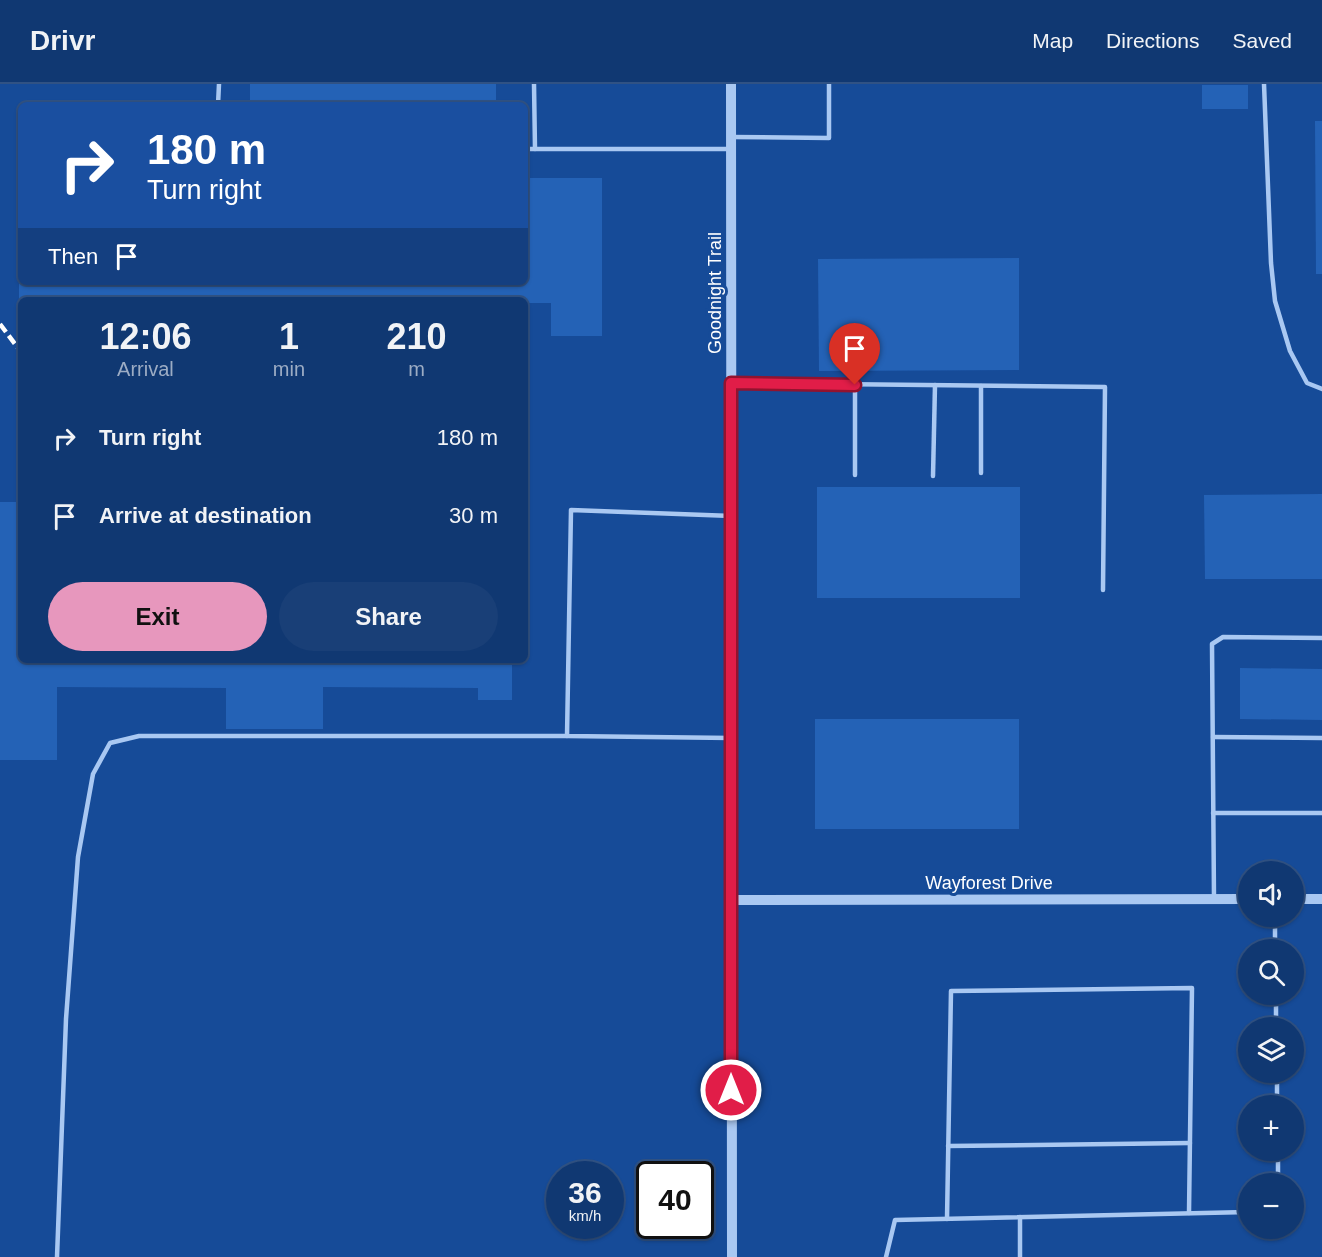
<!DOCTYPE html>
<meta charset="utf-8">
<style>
:root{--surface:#103872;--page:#193f77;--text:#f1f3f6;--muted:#9cacc4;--line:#305284;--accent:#e797bd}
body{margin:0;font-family:Helvetica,sans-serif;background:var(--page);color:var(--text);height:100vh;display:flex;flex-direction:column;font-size:22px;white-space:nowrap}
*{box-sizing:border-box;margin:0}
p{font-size:20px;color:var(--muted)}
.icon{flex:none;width:33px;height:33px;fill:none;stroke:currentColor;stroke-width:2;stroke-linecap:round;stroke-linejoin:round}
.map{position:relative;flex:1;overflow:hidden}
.panel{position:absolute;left:18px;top:213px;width:510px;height:366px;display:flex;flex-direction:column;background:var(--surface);border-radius:9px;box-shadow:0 2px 4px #0004,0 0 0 2px var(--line)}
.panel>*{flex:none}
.guide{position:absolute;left:18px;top:18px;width:510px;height:183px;border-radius:9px;box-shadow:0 2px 4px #0004,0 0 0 2px var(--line);background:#1a4fa0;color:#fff;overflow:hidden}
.fabs{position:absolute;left:1238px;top:777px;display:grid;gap:12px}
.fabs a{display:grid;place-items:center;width:66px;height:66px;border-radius:50%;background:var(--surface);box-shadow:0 2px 4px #0004,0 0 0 2px var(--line);font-size:30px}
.speed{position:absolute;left:546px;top:1077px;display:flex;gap:12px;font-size:30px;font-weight:700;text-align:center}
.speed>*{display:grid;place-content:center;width:78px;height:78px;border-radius:50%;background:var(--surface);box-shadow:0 2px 4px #0004,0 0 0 2px var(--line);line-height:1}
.speed small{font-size:15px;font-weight:400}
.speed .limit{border:3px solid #111;border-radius:9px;background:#fff;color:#111}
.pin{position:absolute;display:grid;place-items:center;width:51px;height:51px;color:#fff;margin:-62px -26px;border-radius:50% 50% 50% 0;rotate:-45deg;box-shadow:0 0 6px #0007}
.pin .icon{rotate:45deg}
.me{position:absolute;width:66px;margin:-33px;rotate:0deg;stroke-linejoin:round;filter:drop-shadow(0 0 4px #0008)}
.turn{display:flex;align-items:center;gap:21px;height:126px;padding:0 30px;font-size:27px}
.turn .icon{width:78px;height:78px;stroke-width:2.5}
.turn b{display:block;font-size:42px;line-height:51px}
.then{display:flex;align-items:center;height:57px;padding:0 30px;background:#0003;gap:12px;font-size:22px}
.eta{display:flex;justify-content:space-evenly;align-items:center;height:102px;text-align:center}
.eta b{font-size:36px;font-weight:600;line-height:42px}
.button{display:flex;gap:12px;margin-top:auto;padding:12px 30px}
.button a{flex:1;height:69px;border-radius:36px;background:var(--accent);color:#111;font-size:24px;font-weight:600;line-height:69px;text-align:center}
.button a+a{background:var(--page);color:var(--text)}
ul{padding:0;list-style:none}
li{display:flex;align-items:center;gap:18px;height:78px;padding:0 30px}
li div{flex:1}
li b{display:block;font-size:22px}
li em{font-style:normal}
header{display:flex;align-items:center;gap:36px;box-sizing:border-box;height:84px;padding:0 30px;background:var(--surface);border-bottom:2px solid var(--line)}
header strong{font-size:28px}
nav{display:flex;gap:33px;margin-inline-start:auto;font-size:21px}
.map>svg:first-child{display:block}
.building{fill:#2462b6}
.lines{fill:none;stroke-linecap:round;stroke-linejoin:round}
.service{stroke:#a9c8f2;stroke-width:4.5}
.tertiary{stroke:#a9c8f2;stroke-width:10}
.rail{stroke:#fff;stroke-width:4.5;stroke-dasharray:10 4.5;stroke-linecap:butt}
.route-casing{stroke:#92132f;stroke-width:15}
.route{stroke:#e11d48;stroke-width:10}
.labels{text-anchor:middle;stroke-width:6;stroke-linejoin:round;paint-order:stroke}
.street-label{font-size:18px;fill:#fff;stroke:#164b98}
</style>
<header>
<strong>Drivr</strong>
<nav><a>Map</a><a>Directions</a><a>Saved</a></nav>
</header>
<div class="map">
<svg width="1322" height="1173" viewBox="0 0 1322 1173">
<rect width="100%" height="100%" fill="#164b98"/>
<!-- building -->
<g class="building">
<rect x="250" y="0" width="246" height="21"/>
<rect x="1202" y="1" width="46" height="24"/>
<polygon points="1315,37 1322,37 1322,190 1316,190"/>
<polygon points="525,94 602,94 602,252 551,252 551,219 525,219 525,216 19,216 19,198 525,198"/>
<polygon points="1019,174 1019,286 819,287 818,175"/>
<rect x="817" y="403" width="203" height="111"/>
<polygon points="1322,410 1322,495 1205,495 1204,411"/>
<polygon points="0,418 21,418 21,576 512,576 512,616 478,616 478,604 323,603 323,645 226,645 226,604 57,603 57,676 0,676"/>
<polygon points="1240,584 1322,585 1322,636 1240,635"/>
<rect x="815" y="635" width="204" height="110"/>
</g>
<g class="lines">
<!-- service -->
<g class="service">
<polyline points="534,0 535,65"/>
<polyline points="1264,0 1271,179 1275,217 1290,267 1307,299 1322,305"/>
<polyline points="218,21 219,0"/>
<polyline points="731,53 829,54 829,0"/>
<polyline points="525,65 731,65"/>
<polyline points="731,299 1105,303 1103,506"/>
<polyline points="981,302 981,389"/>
<polyline points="855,391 855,301"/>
<polyline points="933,392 935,301"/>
<polyline points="1213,653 1322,654"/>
<polyline points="731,654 567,652 571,426 732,432"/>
<polyline points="1213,729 1322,729"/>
<polyline points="1214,815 1212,560 1223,553 1322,554"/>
<polyline points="1275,832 1275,866"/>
<polyline points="1276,910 1276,944"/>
<polyline points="1277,988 1277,1022"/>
<polyline points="948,1062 1190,1059"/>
<polyline points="1278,1066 1278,1100"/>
<polyline points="1020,1133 1020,1173"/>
<polyline points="947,1135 951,907 1192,904 1189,1129"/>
<polyline points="57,1173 66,935 78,773 93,690 110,659 139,652 567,652"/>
<polyline points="886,1173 895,1136 1248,1128"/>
</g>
<!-- tertiary -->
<g class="tertiary">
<polyline points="731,0 732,1173"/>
<polyline points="1293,815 1322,815"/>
<polyline points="730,816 1248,815"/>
</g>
<!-- rail -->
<polyline class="rail" points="0,240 21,268"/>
</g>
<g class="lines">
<!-- route casing -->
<g class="route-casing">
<polyline id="route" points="731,1006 731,299 855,301"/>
</g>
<!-- route -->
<use href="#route" class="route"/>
</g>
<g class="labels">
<!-- street labels -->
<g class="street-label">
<text transform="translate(715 209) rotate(-90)" y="6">Goodnight Trail</text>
<text x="989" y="805">Wayforest Drive</text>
</g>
</g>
</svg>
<div class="fabs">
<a><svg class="icon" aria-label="sound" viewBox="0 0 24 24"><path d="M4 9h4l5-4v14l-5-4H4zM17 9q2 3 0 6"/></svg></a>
<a><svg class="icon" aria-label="search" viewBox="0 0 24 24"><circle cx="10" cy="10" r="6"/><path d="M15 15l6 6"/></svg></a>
<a><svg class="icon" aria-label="layers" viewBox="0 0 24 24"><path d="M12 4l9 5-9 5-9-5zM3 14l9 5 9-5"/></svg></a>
<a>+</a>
<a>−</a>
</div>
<div class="speed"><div>36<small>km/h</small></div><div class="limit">40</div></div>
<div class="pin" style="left:855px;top:301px;background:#d93025"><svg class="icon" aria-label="arrive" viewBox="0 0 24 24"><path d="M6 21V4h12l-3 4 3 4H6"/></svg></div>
<svg class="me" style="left:731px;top:1006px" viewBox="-20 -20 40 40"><circle r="17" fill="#e11d48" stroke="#fff" stroke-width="3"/><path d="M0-11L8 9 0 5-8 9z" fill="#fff"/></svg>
<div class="guide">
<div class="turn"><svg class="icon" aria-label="right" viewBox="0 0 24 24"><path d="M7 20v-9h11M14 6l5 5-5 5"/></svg><div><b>180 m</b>Turn right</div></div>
<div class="then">Then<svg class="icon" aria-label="arrive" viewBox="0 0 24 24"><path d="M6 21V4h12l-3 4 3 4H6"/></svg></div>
</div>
<section class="panel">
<div class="eta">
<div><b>12:06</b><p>Arrival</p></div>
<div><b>1</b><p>min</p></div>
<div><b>210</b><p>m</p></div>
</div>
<ul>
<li><svg class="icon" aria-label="right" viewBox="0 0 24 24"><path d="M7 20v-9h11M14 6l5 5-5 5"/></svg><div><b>Turn right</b></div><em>180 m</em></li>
<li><svg class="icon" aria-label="arrive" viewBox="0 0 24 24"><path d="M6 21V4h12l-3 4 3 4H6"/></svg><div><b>Arrive at destination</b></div><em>30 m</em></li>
</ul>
<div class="button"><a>Exit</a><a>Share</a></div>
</section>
</div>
